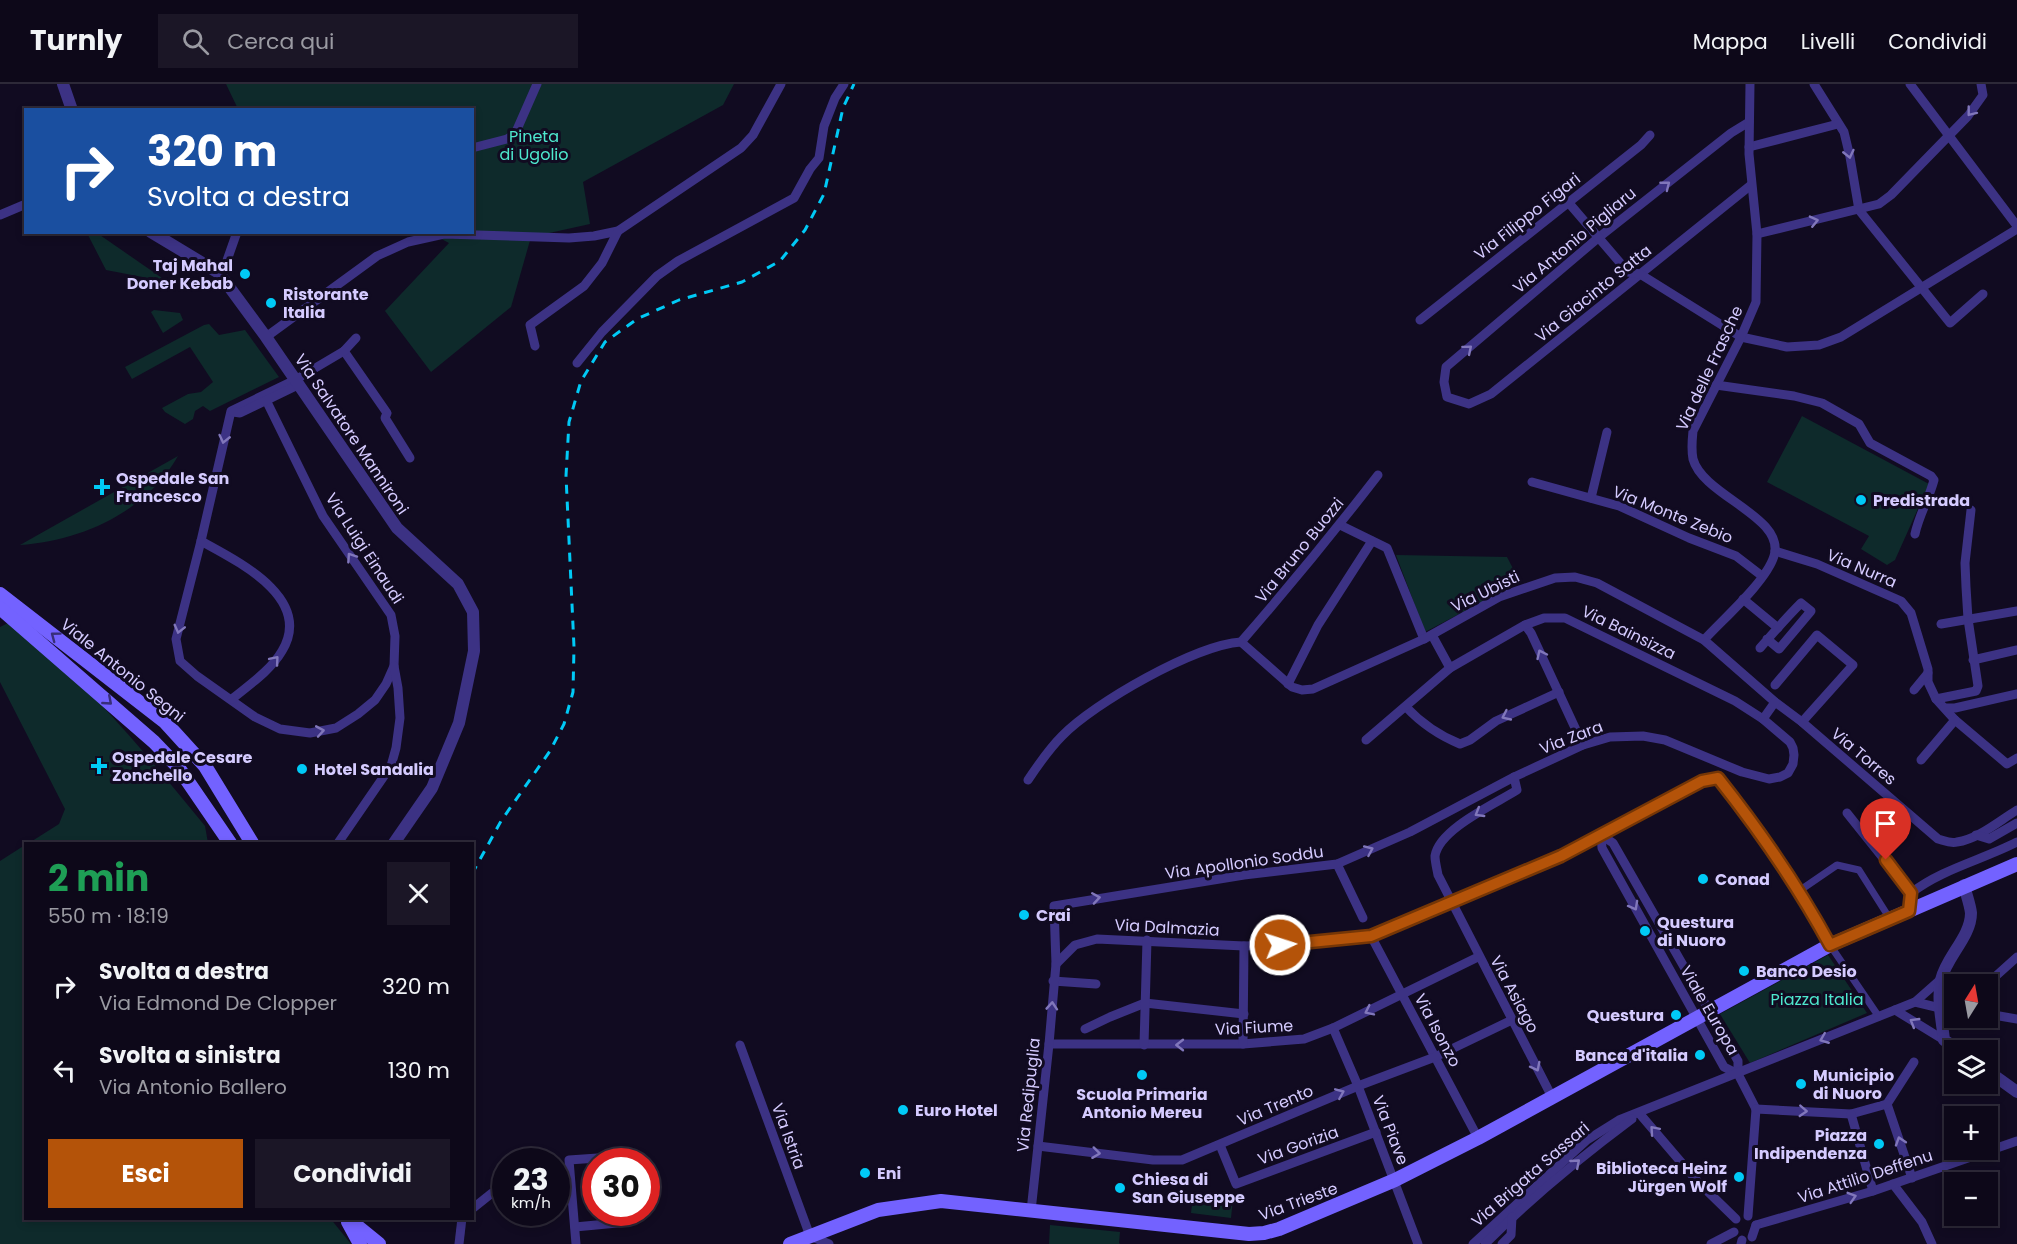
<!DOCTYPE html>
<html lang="it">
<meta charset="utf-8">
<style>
:root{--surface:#0d0819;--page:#1b1626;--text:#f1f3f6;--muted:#9a9aa2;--line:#2d2938;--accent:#b45309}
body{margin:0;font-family:Poppins,sans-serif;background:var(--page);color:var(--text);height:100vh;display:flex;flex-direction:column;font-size:22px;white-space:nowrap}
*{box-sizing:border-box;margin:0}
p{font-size:20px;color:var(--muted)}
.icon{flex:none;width:33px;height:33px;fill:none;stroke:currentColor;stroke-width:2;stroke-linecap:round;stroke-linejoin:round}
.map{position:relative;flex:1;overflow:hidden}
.panel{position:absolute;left:24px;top:758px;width:450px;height:378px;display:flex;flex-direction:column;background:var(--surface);border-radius:0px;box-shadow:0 3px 9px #0003,0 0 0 2px var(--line)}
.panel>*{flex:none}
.hud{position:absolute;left:24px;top:24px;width:450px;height:126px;border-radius:0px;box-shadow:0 3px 9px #0003,0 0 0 2px var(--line);background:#1a4fa0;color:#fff;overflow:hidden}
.needle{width:39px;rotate:11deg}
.buttons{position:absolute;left:1944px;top:890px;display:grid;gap:12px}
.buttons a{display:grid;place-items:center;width:54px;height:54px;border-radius:0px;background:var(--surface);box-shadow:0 3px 9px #0003,0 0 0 2px var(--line);font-size:30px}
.speed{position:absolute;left:492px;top:1064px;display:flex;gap:12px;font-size:30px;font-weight:700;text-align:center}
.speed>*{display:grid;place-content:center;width:78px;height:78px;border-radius:50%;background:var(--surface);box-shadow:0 3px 9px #0003,0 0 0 2px var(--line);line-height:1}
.speed small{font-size:15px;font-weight:400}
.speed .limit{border:9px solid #d22;background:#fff;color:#111}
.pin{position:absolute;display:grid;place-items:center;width:51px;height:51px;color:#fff;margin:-62px -26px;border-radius:50% 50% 50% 0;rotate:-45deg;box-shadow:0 0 6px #0007}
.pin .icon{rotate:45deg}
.me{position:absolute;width:66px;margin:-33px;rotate:86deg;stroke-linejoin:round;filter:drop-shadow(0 0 4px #0008)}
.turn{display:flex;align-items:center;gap:21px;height:126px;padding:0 24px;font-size:27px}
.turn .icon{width:78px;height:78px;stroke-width:2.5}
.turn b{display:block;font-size:42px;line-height:51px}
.round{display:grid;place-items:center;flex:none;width:63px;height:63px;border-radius:0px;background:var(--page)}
.summary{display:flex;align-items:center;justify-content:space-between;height:102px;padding:0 24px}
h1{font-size:36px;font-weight:700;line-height:45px;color:#1e9e55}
.action{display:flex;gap:12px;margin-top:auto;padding:12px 24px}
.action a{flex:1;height:69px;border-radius:0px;background:var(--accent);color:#fff;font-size:24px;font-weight:700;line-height:69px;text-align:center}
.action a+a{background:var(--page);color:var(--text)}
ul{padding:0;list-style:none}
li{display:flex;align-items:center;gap:18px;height:84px;padding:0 24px}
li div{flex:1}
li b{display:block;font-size:22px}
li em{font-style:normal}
header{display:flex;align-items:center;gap:36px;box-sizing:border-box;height:84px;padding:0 30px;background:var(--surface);border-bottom:2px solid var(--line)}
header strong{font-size:28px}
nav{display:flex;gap:33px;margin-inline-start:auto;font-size:21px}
.search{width:420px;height:54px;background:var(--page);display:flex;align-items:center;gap:15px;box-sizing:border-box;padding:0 21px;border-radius:0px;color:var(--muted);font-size:22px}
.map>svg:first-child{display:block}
.green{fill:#0e2a2b}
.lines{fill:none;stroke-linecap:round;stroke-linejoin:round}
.pedestrian{stroke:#3c3284;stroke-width:7}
.minor{stroke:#3c3284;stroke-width:9}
.tertiary{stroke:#3c3284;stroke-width:12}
.secondary{stroke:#7362ff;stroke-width:14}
.rail{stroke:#00caf6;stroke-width:3;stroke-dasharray:9 8;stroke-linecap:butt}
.oneway{stroke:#8177bb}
.oneway2{stroke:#382e7a}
.route-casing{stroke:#753606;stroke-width:15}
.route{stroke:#b45309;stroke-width:10}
.poi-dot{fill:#00caf6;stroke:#110b21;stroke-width:2}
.labels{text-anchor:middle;stroke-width:6;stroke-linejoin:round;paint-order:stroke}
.park-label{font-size:16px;fill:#4ee8ce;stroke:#110b21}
.street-label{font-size:16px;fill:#d5cbff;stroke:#110b21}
.poi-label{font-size:16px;font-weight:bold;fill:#d5cbff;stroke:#110b21;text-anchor:start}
</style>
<header>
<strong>Turnly</strong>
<div class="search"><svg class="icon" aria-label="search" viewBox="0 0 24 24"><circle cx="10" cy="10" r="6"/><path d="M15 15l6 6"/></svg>Cerca qui</div>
<nav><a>Mappa</a><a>Livelli</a><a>Condividi</a></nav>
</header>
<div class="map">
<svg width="2017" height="1160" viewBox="0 0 2017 1160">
<rect width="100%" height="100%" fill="#110b21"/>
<!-- green -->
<g class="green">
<polygon points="226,0 734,0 723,21 583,98 590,140 531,153 511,223 431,288 385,227 449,159 432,150 472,148 472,26 238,25"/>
<polygon points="87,149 97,149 162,194 158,196 106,186"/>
<polygon points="154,226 180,229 183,236 163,249 151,228"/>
<polygon points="209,240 219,251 245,246 279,293 210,327 203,322 195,327 193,335 185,340 165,328 162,324 188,310 201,308 213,298 190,263 132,295 125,283 204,241"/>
<polygon points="1802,332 1929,400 1895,476 1887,481 1861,465 1869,452 1767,398"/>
<path d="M178,372C147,427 82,457 20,461Z"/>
<polygon points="1396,471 1507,473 1520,498 1425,548"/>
<path d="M10,538C87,596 144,668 205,742L208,759H29L59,740L65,725L0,598V543Z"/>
<polygon points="25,761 26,1134 330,1134 351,1160 0,1160 0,777"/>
<polygon points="1828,871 1867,929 1750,979 1720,930"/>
<polygon points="1193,1111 1233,1115 1231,1134 1191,1129"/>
<polygon points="1050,1141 1120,1148 1119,1159 1120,1160 1049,1160"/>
</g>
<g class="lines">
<!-- pedestrian -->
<g class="pedestrian">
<polyline points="1799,807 1837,781 1859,786 1890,835"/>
<polyline points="1830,861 1879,933"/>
</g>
<!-- minor -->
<g class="minor">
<polyline points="1814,0 1844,48 1850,73 1859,126 1950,239 1983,210"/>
<polyline points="1910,0 2017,142"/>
<polyline points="1749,38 1731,49 1598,154 1446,283 1444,298 1447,313 1469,320 1491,310 1751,101"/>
<polyline points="1749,63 1838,40"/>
<polyline points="472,64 507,55 515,50 537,0"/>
<polyline points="1568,118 1628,188 1640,190 1741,253 1787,263 1819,261 1841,253 2017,145"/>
<polyline points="0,131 26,120"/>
<polyline points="1757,150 1879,120 1891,111 1968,32 1983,11 1981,0"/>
<polyline points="219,189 225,182 237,148"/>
<polyline points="1420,236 1641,61 1650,51"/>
<polyline points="266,253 377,172 408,158 444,150 569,154 594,152 618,147 741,64 753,51 781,0"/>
<polyline points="535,262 530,241 584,202 602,179 618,147"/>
<polyline points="344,267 387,329 385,334 410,374"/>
<polyline points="577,279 602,248 657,192 678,177 794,114 810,85 819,74 824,42 835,14 844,0"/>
<path d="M1716,301L1794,312L1822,319L1859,340L1870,359L1931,392L1934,396C1929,415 1919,431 1915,450"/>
<polyline points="267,318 323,432 391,531 395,552 394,582 386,600 375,616 358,630 336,644 310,649 280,645 255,633 197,592 180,577 176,555 201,457 231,327 295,296 344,267 356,254"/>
<polyline points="233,328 240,329 298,301"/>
<polyline points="1532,398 1619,422 1689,454 1736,472 1762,492"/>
<polyline points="1591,414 1607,348"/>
<polyline points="1340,441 1387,464 1424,555"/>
<path d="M201,457C237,477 314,514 282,567C271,586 249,601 232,615"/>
<polyline points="1775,467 1817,480 1901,517 1911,529 1928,585 1928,598 1936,615 1955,636 2007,680 2017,674"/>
<polyline points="1743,515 1778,544"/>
<polyline points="1941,540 2017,527"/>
<polyline points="1525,541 1531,549 1583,661"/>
<polyline points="1432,551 1450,584"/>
<path d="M1704,556C1723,535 1766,498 1774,472C1786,433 1703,412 1693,375C1691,365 1692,357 1693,347L1741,253L1756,218L1757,150L1749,70L1750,0"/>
<path d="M1241,558C1288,504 1334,448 1378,391"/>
<path d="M1760,564C1773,549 1787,533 1801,519L1811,527L1779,565L1767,555"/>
<polyline points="1973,576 2017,566"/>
<polyline points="1288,600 1318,541 1372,457"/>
<polyline points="1775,601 1817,551 1853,581 1802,638"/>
<polyline points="1914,606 1928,589"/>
<polyline points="1936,615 1976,607 1978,602 1968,535 1966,503 1965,479 1971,426"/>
<path d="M1406,623C1422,640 1438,651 1460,660L1470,656L1496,637L1559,608"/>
<polyline points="1945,624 1955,624 2017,610"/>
<polyline points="1366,656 1450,584 1525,541 1544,534 1565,534 1735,617 1763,635"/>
<polyline points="1921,676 1955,636"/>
<path d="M1514,693L1517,706C1495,720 1439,745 1435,772C1435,778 1437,785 1438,791L1552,1013"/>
<path d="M1028,696C1038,681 1048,666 1062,652C1094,619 1195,561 1241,558L1292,603L1302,606L1313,605L1424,555L1499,513L1555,494L1575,493L1597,499L1704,556L1775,618L1802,638L1938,755C1945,757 1951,760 1957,758C1978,755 1999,737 2017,726"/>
<polyline points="1847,729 1911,809"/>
<polyline points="1601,751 1613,759 1738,977 1738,990 1756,1025"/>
<polyline points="1601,751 1602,764 1724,983 1738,990"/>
<polyline points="1976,751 1989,755 2017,739"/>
<polyline points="338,759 391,682 396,664 400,634 398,604 394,582"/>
<polyline points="1337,780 1363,834"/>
<path d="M1909,827L1911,809C1942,785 1982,776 2017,758"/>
<polyline points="1371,852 1478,1054"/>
<path d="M1056,880L1075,861L1097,855L1244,862L1307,860L1371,852L1561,772L1702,697L1718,694C1760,748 1797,803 1830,861"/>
<polyline points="1053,897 1096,900"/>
<polyline points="1987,900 2017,873"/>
<polyline points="1915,918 1940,924 1954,925"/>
<polyline points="1895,926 1944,956"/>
<polyline points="1988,930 2017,935"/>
<polyline points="1333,944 1358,1002 1418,1160"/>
<polyline points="1085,945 1110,933 1145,919 1244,930"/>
<polyline points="1049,960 1243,960 1304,955 1333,944 1478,873"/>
<polyline points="1243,960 1244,862"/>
<polyline points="740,961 810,1152 829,1160"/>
<polyline points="1144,961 1147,856"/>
<polyline points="1887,1020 1912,1094"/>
<polyline points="1887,1020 1914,978"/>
<polyline points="1756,1025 1851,1030 1887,1020"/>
<polyline points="1639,1029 1698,1098 1736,1135"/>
<polyline points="1851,1030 1873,1107"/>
<polyline points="1220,1061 1236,1100 1376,1048"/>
<polyline points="1038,1062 1153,1076 1182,1076 1358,1002 1435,973 1512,936"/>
<polyline points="1893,1100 1922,1138 1932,1160"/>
<polyline points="472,1125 492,1109"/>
<polyline points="1031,1127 1049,960 1056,880 1054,822 1244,791 1337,780 1410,748 1514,693 1583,661 1610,653 1643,652 1665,656 1742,688 1769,695 1780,693 1788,689 1793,680 1794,671 1793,664 1790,658 1763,635 1775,618"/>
<polyline points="1748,1132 1756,1025"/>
<polyline points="1756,1141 1873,1107 2017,1057"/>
<polyline points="575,1143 628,1138"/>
<polyline points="1752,1153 1756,1141"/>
<polyline points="459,1160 462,1134"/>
<polyline points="576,1160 569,1076 612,1073"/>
<polyline points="1473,1160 1587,1056 1619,1036 1915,918 1941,895"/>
<path d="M1485,1160C1531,1114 1581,1073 1632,1035"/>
<polyline points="1502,1160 1511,1151 1512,1133"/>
<polyline points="1711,1160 1734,1148"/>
<polyline points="1741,1160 1742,1156"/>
</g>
<!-- tertiary -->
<g class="tertiary">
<polyline points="63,0 72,26"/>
<polyline points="151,148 219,189 266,253 397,444 458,500 473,528 474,567 459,639 432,704 394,759"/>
<path d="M1959,966L1944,956C1942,937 1937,916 1941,896C1946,873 1971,853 1971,829C1970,820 1966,810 1964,801"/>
<polyline points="1988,987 2017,1008"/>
</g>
<!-- secondary -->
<g class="secondary">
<polyline points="0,510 165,638 205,682 252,759"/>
<polyline points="0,524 154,658 178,683 230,759"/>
<polyline points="347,1134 379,1160"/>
<polyline points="348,1138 360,1160"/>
<polyline points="790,1160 878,1126 941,1117 1249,1150 1264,1149 1279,1145 1395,1096 1478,1054 1830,861 2017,780"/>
</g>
<!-- rail -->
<polyline class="rail" points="472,790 501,737 550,667 564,640 573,608 574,563 566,392 569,338 581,297 605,258 637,235 679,216 742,198 780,177 805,146 824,110 843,24 854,0"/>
</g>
<!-- one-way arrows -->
<defs><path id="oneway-chevron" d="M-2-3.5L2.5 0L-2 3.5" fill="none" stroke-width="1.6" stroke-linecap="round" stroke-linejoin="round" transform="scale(1.5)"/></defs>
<g class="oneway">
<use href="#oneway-chevron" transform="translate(1971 28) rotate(128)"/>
<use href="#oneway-chevron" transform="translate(1849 70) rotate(77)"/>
<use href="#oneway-chevron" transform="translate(1666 101) rotate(-38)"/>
<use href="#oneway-chevron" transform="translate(1814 137) rotate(-13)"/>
<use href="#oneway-chevron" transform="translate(1468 265) rotate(-40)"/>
<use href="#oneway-chevron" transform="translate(224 355) rotate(103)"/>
<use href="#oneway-chevron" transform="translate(351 473) rotate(-124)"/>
<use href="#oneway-chevron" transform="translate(179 545) rotate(104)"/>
<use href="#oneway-chevron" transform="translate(1541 570) rotate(-115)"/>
<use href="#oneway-chevron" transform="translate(275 576) rotate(-50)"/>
<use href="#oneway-chevron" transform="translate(1506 632) rotate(155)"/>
<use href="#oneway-chevron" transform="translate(320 647) rotate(-10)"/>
<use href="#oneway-chevron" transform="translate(1479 729) rotate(149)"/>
<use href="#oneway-chevron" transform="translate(1369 766) rotate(-24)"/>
<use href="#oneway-chevron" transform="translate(1096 814) rotate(-9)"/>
<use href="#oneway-chevron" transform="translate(1634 822) rotate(61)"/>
<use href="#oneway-chevron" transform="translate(1052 922) rotate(-86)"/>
<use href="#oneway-chevron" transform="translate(1369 927) rotate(154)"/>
<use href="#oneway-chevron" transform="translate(1914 938) rotate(-149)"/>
<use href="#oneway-chevron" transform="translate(1824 955) rotate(158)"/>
<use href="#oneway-chevron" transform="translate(1180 961) rotate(180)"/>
<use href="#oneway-chevron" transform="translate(1536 983) rotate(63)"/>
<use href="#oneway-chevron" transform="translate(1340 1009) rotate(-23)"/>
<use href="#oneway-chevron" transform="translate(1803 1027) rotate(3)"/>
<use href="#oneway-chevron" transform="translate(1654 1046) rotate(-131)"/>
<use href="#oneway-chevron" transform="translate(1900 1057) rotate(-108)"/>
<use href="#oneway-chevron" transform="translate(1096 1069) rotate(7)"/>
<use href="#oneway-chevron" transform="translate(1576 1079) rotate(-41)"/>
<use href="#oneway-chevron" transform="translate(1852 1113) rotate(-17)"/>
</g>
<g class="oneway2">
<use href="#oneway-chevron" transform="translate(55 552) rotate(-143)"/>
<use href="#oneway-chevron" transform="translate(108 617) rotate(41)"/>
</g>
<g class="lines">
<!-- route casing -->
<g class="route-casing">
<path id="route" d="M1280,861L1371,852L1561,772L1702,697L1718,694C1760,747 1798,802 1830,861L1909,827L1911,809L1886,776"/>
</g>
<!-- route -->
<use href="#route" class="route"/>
</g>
<!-- markers -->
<g class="poi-dot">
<circle cx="245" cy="190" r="6"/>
<circle cx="271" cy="219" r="6"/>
<path d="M99 394h6v6h6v6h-6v6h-6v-6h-6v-6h6z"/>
<circle cx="1861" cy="416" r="6"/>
<path d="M96 673h6v6h6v6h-6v6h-6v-6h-6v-6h6z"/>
<circle cx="302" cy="685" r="6"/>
<circle cx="1703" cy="795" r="6"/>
<circle cx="1024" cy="831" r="6"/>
<circle cx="1645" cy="847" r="6"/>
<circle cx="1744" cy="887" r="6"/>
<circle cx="1676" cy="931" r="6"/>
<circle cx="1700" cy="971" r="6"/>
<circle cx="1142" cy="991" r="6"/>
<circle cx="1801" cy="1000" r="6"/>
<circle cx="903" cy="1026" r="6"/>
<circle cx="1879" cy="1060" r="6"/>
<circle cx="865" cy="1089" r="6"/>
<circle cx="1739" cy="1093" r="6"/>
<circle cx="1120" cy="1104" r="6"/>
</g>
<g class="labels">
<!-- park labels -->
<g class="park-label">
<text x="534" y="58">Pineta<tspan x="534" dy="18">di Ugolio</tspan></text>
<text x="1817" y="921">Piazza Italia</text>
</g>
<!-- street labels -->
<g class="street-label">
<text transform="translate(1527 132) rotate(-38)" y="6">Via Filippo Figari</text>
<text transform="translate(1574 156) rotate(-40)" y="6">Via Antonio Pigliaru</text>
<text transform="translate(1593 209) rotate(-39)" y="6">Via Giacinto Satta</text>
<text transform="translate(1709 284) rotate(-65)" y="6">Via delle Frasche</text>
<text transform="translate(352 350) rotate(56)" y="6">Via Salvatore Mannironi</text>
<text transform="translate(1673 430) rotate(22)" y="6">Via Monte Zebio</text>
<text transform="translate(365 464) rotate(57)" y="6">Via Luigi Einaudi</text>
<text transform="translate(1299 466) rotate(-51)" y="6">Via Bruno Buozzi</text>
<text transform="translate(1862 484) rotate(23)" y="6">Via Nurra</text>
<text transform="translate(1485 507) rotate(-26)" y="6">Via Ubisti</text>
<text transform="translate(1629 548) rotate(26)" y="6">Via Bainsizza</text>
<text transform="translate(123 586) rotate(39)" y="6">Viale Antonio Segni</text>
<text transform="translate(1571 653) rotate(-21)" y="6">Via Zara</text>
<text transform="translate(1864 672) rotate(40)" y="6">Via Torres</text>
<text transform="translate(1244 778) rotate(-8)" y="6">Via Apollonio Soddu</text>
<text transform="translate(1167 843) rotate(3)" y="6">Via Dalmazia</text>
<text transform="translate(1515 910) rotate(62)" y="6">Via Asiago</text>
<text transform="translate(1710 926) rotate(60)" y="6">Viale Europa</text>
<text transform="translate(1254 943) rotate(-3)" y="6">Via Fiume</text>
<text transform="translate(1438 946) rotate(62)" y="6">Via Isonzo</text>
<text transform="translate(1028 1011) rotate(-84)" y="6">Via Redipuglia</text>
<text transform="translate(1275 1021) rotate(-23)" y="6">Via Trento</text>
<text transform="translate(1391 1046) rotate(69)" y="6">Via Piave</text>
<text transform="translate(789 1052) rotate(70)" y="6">Via Istria</text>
<text transform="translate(1298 1061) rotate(-20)" y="6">Via Gorizia</text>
<text transform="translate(1530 1090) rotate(-41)" y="6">Via Brigata Sassari</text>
<text transform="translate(1865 1092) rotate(-18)" y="6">Via Attilio Deffenu</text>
<text transform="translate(1298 1117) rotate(-20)" y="6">Via Trieste</text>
</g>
<!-- poi labels -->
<g class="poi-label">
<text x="233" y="187" text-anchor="end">Taj Mahal<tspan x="233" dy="18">Doner Kebab</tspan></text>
<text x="283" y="216">Ristorante<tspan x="283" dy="18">Italia</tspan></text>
<text x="116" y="400">Ospedale San<tspan x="116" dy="18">Francesco</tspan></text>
<text x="1873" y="422">Predistrada</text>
<text x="112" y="679">Ospedale Cesare<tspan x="112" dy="18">Zonchello</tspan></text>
<text x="314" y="691">Hotel Sandalia</text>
<text x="1715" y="801">Conad</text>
<text x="1036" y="837">Crai</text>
<text x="1657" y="844">Questura<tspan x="1657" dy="18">di Nuoro</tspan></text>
<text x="1756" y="893">Banco Desio</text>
<text x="1664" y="937" text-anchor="end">Questura</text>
<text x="1688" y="977" text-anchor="end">Banca d'italia</text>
<text x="1813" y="997">Municipio<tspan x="1813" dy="18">di Nuoro</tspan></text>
<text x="1142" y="1016" text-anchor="middle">Scuola Primaria<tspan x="1142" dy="18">Antonio Mereu</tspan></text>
<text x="915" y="1032">Euro Hotel</text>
<text x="1867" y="1057" text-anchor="end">Piazza<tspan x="1867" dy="18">Indipendenza</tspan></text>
<text x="1727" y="1090" text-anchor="end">Biblioteca Heinz<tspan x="1727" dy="18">Jürgen Wolf</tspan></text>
<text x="877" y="1095">Eni</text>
<text x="1132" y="1101">Chiesa di<tspan x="1132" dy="18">San Giuseppe</tspan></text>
</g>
</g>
</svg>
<div class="buttons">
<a><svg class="needle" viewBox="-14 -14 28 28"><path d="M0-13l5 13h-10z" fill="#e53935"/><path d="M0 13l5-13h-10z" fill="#9a9aa2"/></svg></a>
<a><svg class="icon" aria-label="layers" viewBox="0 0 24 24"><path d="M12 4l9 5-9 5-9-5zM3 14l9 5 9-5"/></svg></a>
<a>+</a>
<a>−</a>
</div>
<div class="speed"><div>23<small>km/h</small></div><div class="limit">30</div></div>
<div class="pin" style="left:1886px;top:776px;background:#d93025"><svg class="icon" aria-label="arrive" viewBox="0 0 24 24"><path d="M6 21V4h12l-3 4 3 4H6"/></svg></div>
<svg class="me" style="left:1280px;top:861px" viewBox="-20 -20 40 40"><circle r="17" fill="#b45309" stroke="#fff" stroke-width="3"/><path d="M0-11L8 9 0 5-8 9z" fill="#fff"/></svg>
<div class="hud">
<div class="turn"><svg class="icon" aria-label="right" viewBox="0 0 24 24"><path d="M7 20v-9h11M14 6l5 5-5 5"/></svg><div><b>320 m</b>Svolta a destra</div></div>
</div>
<section class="panel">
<div class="summary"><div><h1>2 min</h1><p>550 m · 18:19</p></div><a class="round"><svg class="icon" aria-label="close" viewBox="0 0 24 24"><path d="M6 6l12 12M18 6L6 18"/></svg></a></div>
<ul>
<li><svg class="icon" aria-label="right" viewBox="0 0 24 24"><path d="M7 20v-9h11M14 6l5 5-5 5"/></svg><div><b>Svolta a destra</b><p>Via Edmond De Clopper</p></div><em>320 m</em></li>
<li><svg class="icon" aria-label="left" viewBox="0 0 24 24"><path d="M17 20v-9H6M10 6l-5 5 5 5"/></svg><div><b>Svolta a sinistra</b><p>Via Antonio Ballero</p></div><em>130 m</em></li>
</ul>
<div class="action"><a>Esci</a><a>Condividi</a></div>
</section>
</div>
